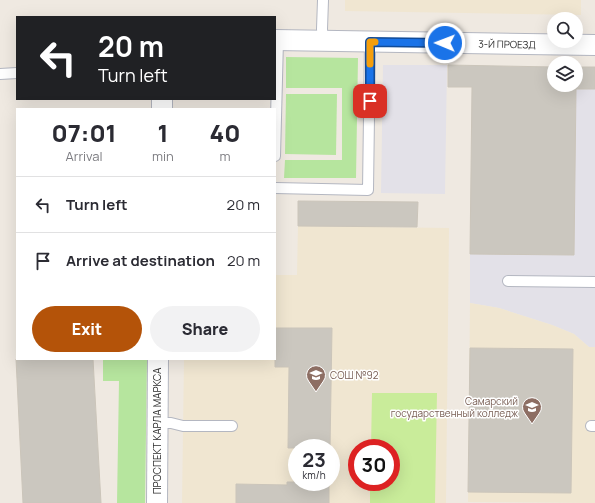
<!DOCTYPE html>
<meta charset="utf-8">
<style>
:root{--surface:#fff;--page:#f2f2f3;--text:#2b2b33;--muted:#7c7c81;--line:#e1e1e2;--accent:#b45309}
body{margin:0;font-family:Manrope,sans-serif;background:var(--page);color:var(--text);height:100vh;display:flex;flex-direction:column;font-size:15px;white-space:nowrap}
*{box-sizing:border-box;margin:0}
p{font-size:13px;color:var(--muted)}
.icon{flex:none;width:22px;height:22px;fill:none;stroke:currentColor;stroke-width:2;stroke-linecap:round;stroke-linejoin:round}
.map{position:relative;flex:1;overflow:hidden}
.sheet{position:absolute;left:16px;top:108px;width:260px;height:252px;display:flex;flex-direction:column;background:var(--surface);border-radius:0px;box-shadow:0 4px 16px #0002}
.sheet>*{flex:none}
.guide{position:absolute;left:16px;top:16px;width:260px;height:84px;border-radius:0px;box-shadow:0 4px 16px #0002;background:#202124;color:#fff;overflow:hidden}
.fabs{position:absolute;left:547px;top:12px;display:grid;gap:8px}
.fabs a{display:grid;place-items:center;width:36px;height:36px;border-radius:50%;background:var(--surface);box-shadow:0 4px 16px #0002;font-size:20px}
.speed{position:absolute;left:288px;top:439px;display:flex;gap:8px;font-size:20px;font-weight:700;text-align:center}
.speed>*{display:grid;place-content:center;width:52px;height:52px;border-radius:50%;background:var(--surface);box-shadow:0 4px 16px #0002;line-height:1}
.speed small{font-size:10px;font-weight:400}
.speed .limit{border:6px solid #d22;background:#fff;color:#111}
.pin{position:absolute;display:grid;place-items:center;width:34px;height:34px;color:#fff;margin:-17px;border-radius:8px;box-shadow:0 2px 6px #0006}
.me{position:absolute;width:44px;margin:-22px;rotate:271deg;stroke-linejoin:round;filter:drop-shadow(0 0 3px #0008)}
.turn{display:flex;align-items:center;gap:14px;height:84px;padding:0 16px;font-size:18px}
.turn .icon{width:52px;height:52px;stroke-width:2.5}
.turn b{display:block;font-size:28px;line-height:34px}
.eta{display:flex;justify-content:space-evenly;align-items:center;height:68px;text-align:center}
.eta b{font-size:24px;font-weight:800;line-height:28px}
.button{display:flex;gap:8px;margin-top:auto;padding:8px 16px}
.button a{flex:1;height:46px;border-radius:24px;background:var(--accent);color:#fff;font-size:16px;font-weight:800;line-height:46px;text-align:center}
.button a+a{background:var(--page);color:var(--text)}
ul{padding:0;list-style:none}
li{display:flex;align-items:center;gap:12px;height:56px;padding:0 16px;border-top:1px solid var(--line)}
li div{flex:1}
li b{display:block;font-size:15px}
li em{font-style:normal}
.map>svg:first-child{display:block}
.industrial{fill:#e3e1e8}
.education{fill:#f0e6d1;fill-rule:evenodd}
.green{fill:#b6e59e}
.pitch{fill:#c9ec9a}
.building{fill:#cbc7bf;stroke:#cbc5ba}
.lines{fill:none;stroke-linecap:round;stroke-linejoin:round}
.lane-casing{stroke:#b4b7c1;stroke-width:12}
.street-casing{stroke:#b4b7c1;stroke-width:22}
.lane{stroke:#fff;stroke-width:10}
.street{stroke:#fff;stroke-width:20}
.route-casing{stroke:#114b97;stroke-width:10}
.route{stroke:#1a73e8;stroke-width:7}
.slow{stroke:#f59e0b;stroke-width:7}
.labels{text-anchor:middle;stroke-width:3;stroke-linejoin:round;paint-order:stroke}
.street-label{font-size:10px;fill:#2e2e2e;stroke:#fff}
.education-label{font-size:10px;fill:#785e54;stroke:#fff;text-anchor:start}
</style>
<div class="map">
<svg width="595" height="503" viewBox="0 0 595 503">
<rect width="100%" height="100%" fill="#efe9e1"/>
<!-- industrial -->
<g class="industrial">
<polygon points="383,65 447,65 445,194 381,193"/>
<polygon points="595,89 595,347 589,347 574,334 552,325 499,308 470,303 470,254 472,90"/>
</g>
<!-- education -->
<g class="education">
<polygon points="345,0 581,0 581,15 345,11"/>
<path d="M298,226L449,228L446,503H182L184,359H275V275H297ZM297,448H331V482H297ZM357,448H391V482H357Z"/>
<polygon points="470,303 499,308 552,325 574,334 589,347 595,347 595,503 468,502"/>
</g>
<!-- green -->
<g class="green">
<polygon points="286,57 358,58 356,178 284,178 285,160 342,160 342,88 286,88"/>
<polygon points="286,94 337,94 336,155 285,154"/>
<polygon points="103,359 147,359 145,503 117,503 119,381 103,381"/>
</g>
<!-- pitch -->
<polygon class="pitch" points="372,393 437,393 435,503 370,503 370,482 391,482 391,448 371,448"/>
<!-- building -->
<g class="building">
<polygon points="448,65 554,67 554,85 576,85 576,67 595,67 595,89 576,89 574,255 470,254 472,87 448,87"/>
<polygon points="298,201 418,202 417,227 298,226"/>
<polygon points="275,328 332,328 330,448 288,448 289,367 275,367"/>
<polygon points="470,348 573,349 571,493 468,492"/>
<polygon points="16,359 93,359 101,503 23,503"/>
<polygon points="287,482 329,482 329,503 236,503 236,484 287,485"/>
</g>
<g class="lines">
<!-- lane casing -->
<g class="lane-casing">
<g id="lane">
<polyline points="323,0 322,29 323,41"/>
<polyline points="0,74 17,73"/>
<polyline points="275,156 278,40"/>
<polyline points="275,188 368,190 370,42"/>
<polyline points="508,281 595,282"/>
<polyline points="157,423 171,423 183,426 232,426"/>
<polyline points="591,426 595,426"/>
</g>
</g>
<!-- street casing -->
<g class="street-casing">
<g id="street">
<polyline points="275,40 595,45"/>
<polyline points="162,109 162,99"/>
<polyline points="157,503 158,359"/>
</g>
</g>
<!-- lane -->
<use href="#lane" class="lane"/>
<!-- street -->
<use href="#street" class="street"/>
</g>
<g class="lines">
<!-- route casing -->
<g class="route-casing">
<polyline id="route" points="370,101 370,42 445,43"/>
</g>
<!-- route -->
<use href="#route" class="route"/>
<!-- slow -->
<polyline class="slow" points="370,64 370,42 375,42"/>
</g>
<!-- icons -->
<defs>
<g id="school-pin" transform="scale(1)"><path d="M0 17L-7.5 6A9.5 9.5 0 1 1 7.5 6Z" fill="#8d6e63" stroke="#fff"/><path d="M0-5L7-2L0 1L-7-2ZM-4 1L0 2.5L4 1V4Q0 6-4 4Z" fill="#fff"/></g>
<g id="university-pin" transform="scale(1)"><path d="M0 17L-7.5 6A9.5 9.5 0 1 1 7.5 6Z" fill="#8d6e63" stroke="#fff"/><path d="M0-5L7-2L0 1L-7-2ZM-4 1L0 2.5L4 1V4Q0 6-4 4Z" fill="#fff"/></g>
</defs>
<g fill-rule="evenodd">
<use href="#school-pin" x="316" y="375"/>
<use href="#university-pin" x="532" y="407"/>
</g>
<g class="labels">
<!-- street labels -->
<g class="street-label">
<text transform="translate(507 44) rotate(1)" y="4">3-Й ПРОЕЗД</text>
<text transform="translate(157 431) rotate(-90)" y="4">ПРОСПЕКТ КАРЛА МАРКСА</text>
</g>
<!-- education labels -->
<g class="education-label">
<text x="330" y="379">СОШ №92</text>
<text x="518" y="405" text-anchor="end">Самарский<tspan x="518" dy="12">государственный колледж</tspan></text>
</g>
</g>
</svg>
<div class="fabs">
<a><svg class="icon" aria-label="search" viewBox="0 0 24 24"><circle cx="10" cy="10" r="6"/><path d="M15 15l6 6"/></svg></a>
<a><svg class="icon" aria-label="layers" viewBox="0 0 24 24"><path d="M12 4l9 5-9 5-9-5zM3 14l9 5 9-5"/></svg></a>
</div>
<div class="speed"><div>23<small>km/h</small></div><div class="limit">30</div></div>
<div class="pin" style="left:370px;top:101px;background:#d93025"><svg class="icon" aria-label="arrive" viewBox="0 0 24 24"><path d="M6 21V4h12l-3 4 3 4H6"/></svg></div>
<svg class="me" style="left:445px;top:43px" viewBox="-20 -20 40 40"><circle r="17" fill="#1a73e8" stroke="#fff" stroke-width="3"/><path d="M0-11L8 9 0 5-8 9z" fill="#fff"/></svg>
<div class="guide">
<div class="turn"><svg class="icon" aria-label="left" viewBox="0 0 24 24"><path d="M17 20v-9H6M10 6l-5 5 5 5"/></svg><div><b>20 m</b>Turn left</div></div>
</div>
<section class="sheet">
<div class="eta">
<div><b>07:01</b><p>Arrival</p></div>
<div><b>1</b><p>min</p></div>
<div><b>40</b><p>m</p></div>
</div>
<ul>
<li><svg class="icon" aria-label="left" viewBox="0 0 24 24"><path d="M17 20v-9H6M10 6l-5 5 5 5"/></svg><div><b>Turn left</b></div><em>20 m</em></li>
<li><svg class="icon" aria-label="arrive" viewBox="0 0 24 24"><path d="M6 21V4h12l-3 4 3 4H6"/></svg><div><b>Arrive at destination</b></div><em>20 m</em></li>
</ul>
<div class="button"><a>Exit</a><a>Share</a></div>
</section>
</div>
